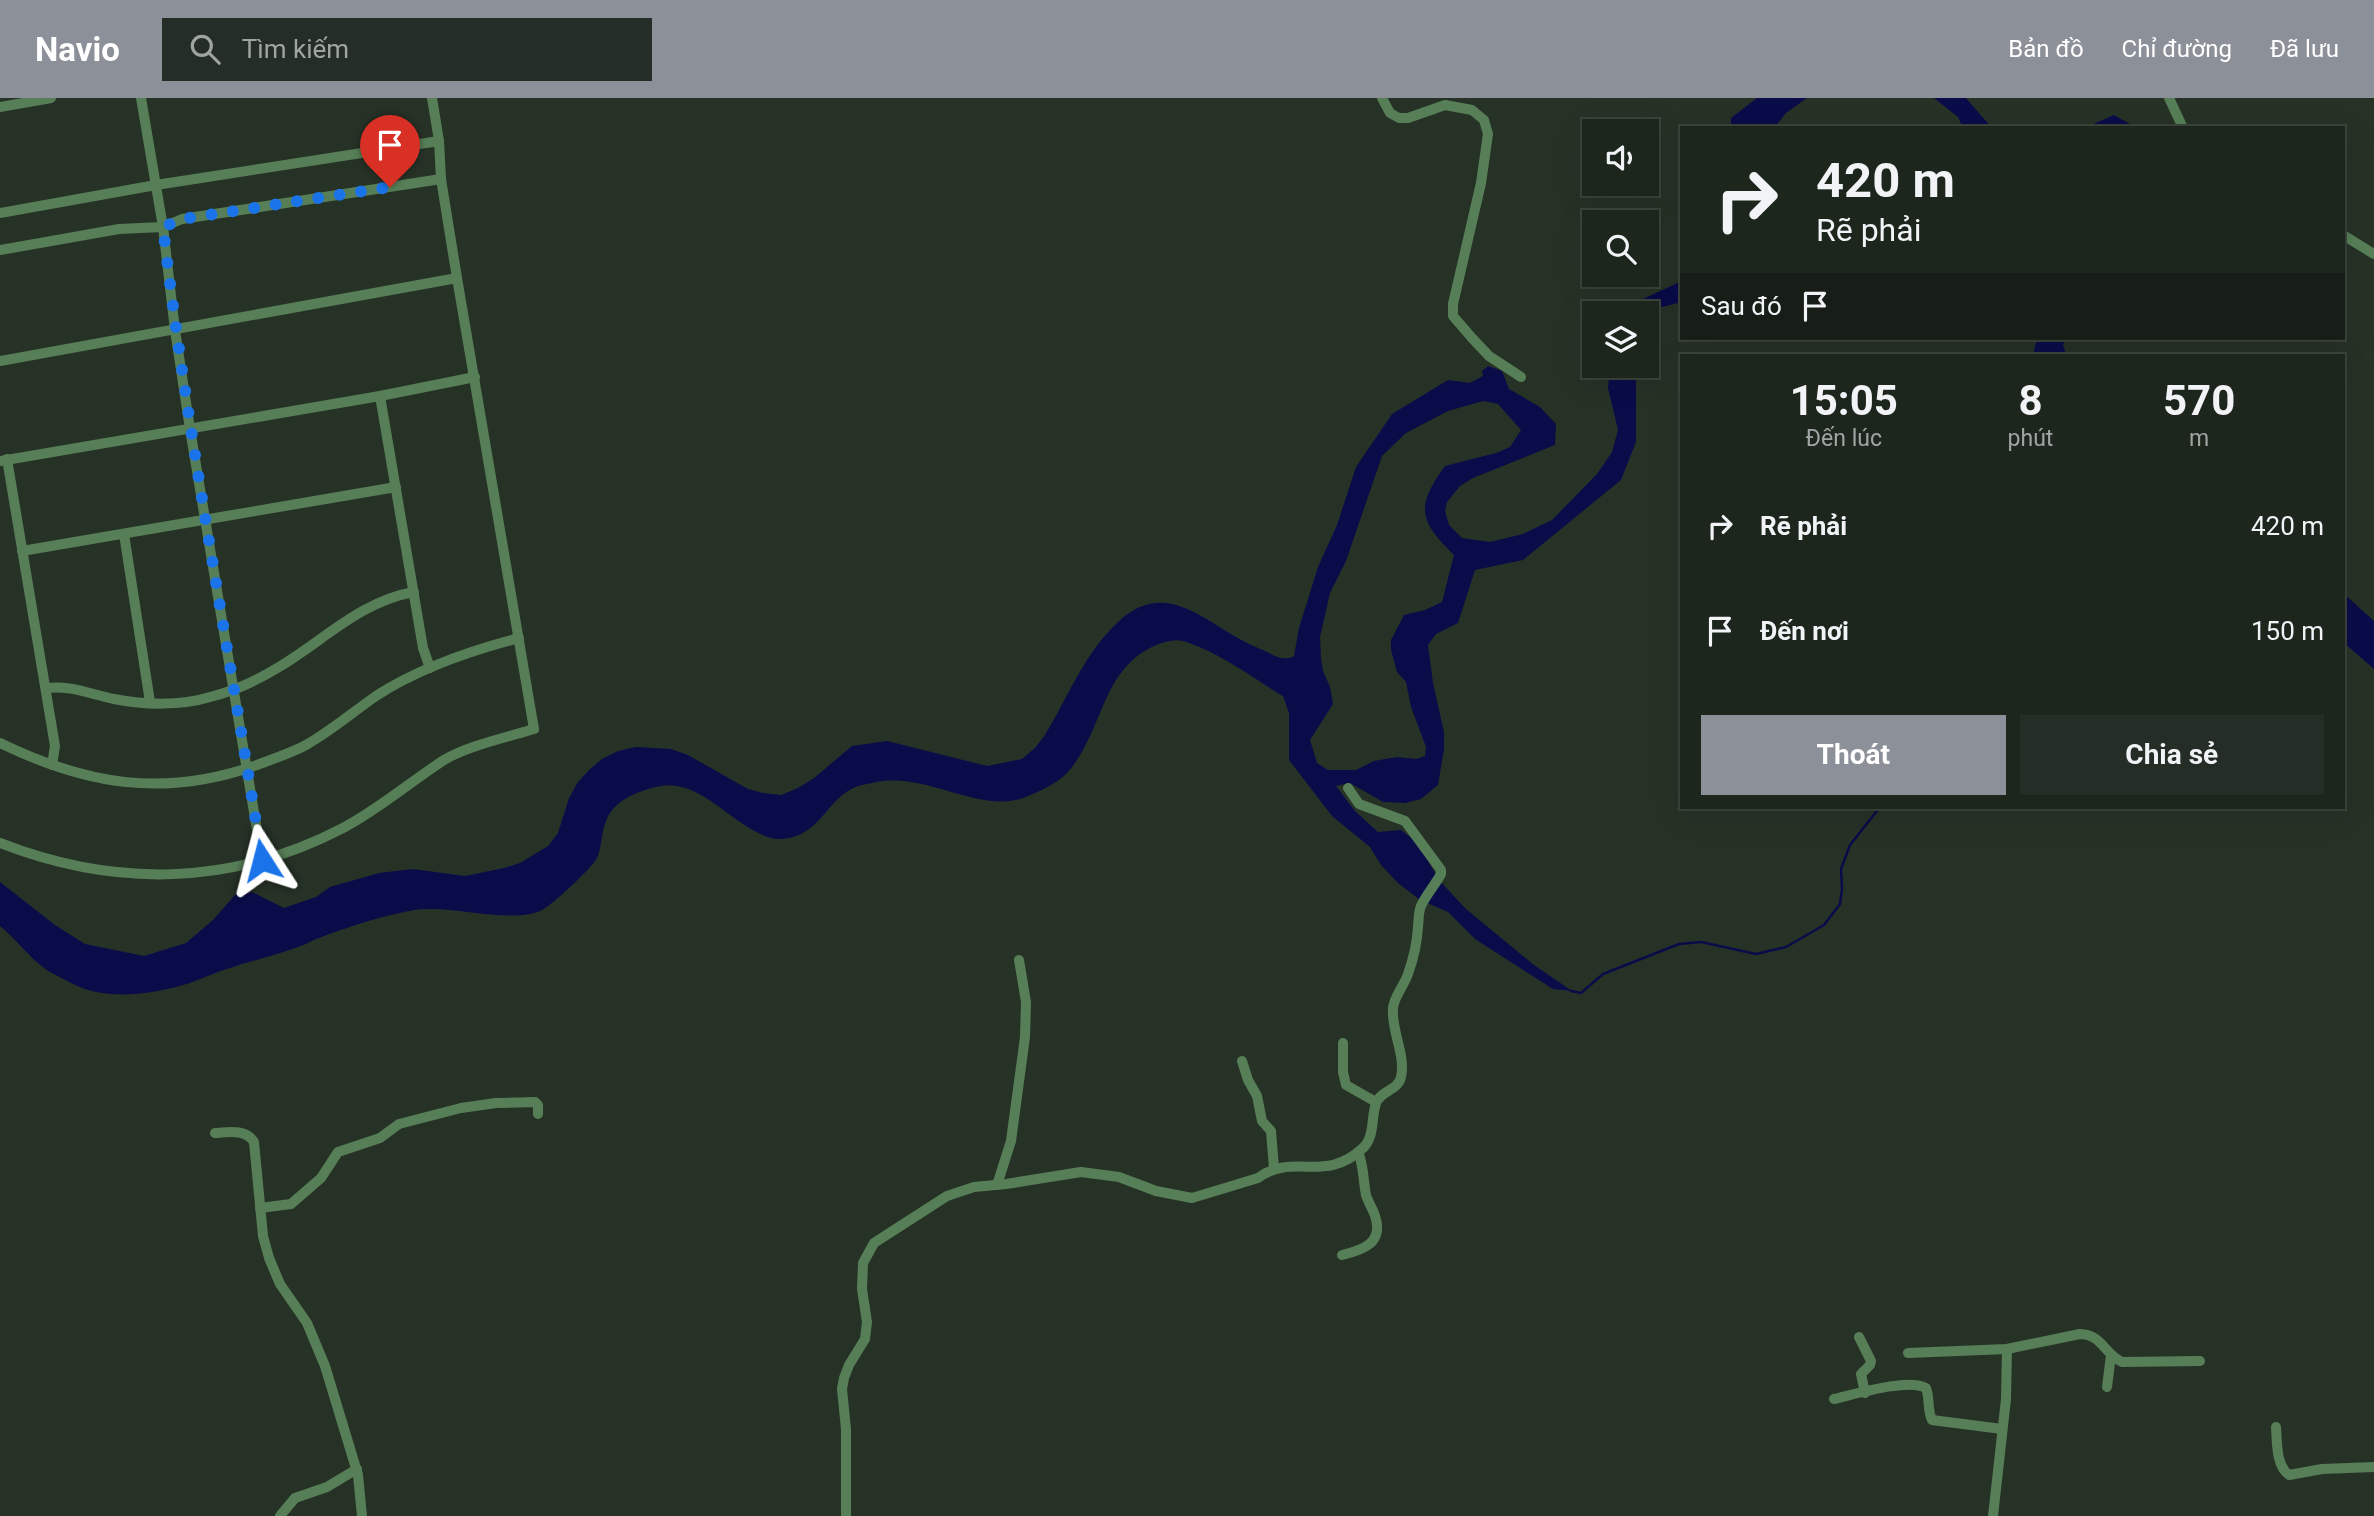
<!DOCTYPE html>
<html lang="vi">
<meta charset="utf-8">
<style>
:root{--surface:#1d261d;--page:#252e26;--text:#f1f3f6;--muted:#a0a5a4;--line:#3b433b;--accent:#8c9099}
body{margin:0;font-family:Roboto,sans-serif;background:var(--page);color:var(--text);height:100vh;display:flex;flex-direction:column;font-size:26px;white-space:nowrap}
*{box-sizing:border-box;margin:0}
p{font-size:23px;color:var(--muted)}
.icon{flex:none;width:38px;height:38px;fill:none;stroke:currentColor;stroke-width:2;stroke-linecap:round;stroke-linejoin:round}
.map{position:relative;flex:1;overflow:hidden}
.details{position:absolute;left:1680px;top:256px;width:665px;height:455px;display:flex;flex-direction:column;background:var(--surface);border-radius:0px;box-shadow:0 7px 28px #0002,0 0 0 2px var(--line)}
.details>*{flex:none}
.top-card{position:absolute;left:1680px;top:28px;width:665px;height:214px;border-radius:0px;box-shadow:0 7px 28px #0002,0 0 0 2px var(--line);background:#1d261d;color:var(--text);overflow:hidden}
.controls{position:absolute;left:1582px;top:21px;display:grid;gap:14px}
.controls a{display:grid;place-items:center;width:77px;height:77px;border-radius:0px;background:var(--surface);box-shadow:0 7px 28px #0002,0 0 0 2px var(--line);font-size:35px}
.pin{position:absolute;display:grid;place-items:center;width:60px;height:60px;color:#fff;margin:-72px -30px;border-radius:50% 50% 50% 0;rotate:-45deg;box-shadow:0 0 7px #0007}
.pin .icon{rotate:45deg}
.me{position:absolute;width:77px;margin:-38px;rotate:351deg;stroke-linejoin:round;filter:drop-shadow(0 0 5px #0008)}
.turn{display:flex;align-items:center;gap:24px;height:147px;padding:0 21px;font-size:32px}
.turn .icon{width:91px;height:91px;stroke-width:2.5}
.turn b{display:block;font-size:49px;line-height:60px}
.then{display:flex;align-items:center;height:66px;padding:0 21px;background:#0003;gap:14px;font-size:26px}
.eta{display:flex;justify-content:space-evenly;align-items:center;height:119px;text-align:center}
.eta b{font-size:42px;font-weight:700;line-height:49px}
.primary-button{display:flex;gap:14px;margin-top:auto;padding:14px 21px}
.primary-button a{flex:1;height:80px;border-radius:0px;background:var(--accent);color:#fff;font-size:28px;font-weight:700;line-height:80px;text-align:center}
.primary-button a+a{background:var(--page);color:var(--text)}
ul{padding:0;list-style:none}
li{display:flex;align-items:center;gap:21px;height:105px;padding:0 21px}
li div{flex:1}
li b{display:block;font-size:26px}
li em{font-style:normal}
header{display:flex;align-items:center;gap:42px;box-sizing:border-box;height:98px;padding:0 35px;background:var(--accent);color:#fff}
header strong{font-size:33px}
nav{display:flex;gap:38px;margin-inline-start:auto;font-size:24px}
.search{width:490px;height:63px;background:var(--page);display:flex;align-items:center;gap:18px;box-sizing:border-box;padding:0 24px;border-radius:0px;color:var(--muted);font-size:26px}
.map>svg:first-child{display:block}
.water{fill:#0a0c4a;fill-rule:evenodd}
.lines{fill:none;stroke-linecap:round;stroke-linejoin:round}
.stream{stroke:#0a0c4a;stroke-width:2.5}
.minor{stroke:#577f57;stroke-width:10}
.route{stroke:#1a73e8;stroke-width:12;stroke-dasharray:0 21.6}
</style>
<header>
<strong>Navio</strong>
<div class="search"><svg class="icon" aria-label="search" viewBox="0 0 24 24"><circle cx="10" cy="10" r="6"/><path d="M15 15l6 6"/></svg>Tìm kiếm</div>
<nav><a>Bản đồ</a><a>Chỉ đường</a><a>Đã lưu</a></nav>
</header>
<div class="map">
<svg width="2374" height="1418" viewBox="0 0 2374 1418">
<rect width="100%" height="100%" fill="#273227"/>
<!-- water -->
<g class="water">
<polygon points="1757,0 1807,0 1786,15 1774,30 1731,30 1731,20"/>
<polygon points="1934,0 1966,0 1992,30 1963,30 1958,19"/>
<polygon points="2114,17 2137,30 2084,30"/>
<polygon points="1682,183 1682,204 1654,211 1647,224 1647,215 1629,215 1634,205"/>
<polygon points="2037,240 2069,240 2063,246 2066,257 2033,257"/>
<path d="M1488,268L1502,273L1509,291L1540,309L1556,326L1555,347L1473,380L1460,388L1447,404L1445,413L1449,427L1462,440L1490,444L1523,436L1552,422L1597,376L1612,354L1618,332L1608,290L1610,268H1636V344L1621,382L1523,462L1475,472L1458,525L1436,536L1428,547L1433,585L1444,634V651L1438,687L1421,701L1405,705L1383,704L1350,685L1336,688L1355,713L1378,734L1401,732L1419,746L1438,781L1466,811L1534,867L1572,893L1553,891L1475,841L1448,814L1420,802L1398,785L1381,767L1370,749L1332,718L1289,662V615L1283,598C1253,580 1217,553 1183,543C1174,541 1163,544 1154,548C1099,573 1104,637 1065,677C1056,686 1038,694 1026,699C980,717 928,674 877,684C867,686 857,687 848,693C826,707 819,733 790,740C782,741 776,742 768,739C732,727 700,681 661,688C641,692 614,701 606,723C601,735 602,749 597,760C592,770 552,807 542,812C513,827 451,806 414,812C382,818 350,828 319,840C312,842 306,847 298,849C277,857 254,862 233,869C218,873 204,880 190,885C155,896 105,904 71,885C63,880 52,876 44,870C29,859 16,841 0,828V784L55,827L85,846L144,858L186,845L213,822L235,797L252,794L284,810L316,799L330,789L379,775L413,771L465,778L504,770L520,765L548,748L558,735L569,700L578,684L589,672L602,661L618,653L636,649L671,651L688,657L748,691L763,695L781,697L798,690L814,680L852,648L887,643L987,668L1022,661L1035,650L1045,637C1068,599 1084,556 1117,525C1161,483 1196,516 1236,539C1245,544 1255,549 1265,553C1275,558 1284,564 1294,558L1299,530L1318,469L1337,427L1356,369L1392,316L1448,282L1470,285L1483,278L1482,273ZM1483,303L1498,306L1521,332L1510,349L1496,355L1445,368C1416,408 1418,422 1454,457L1442,504L1425,512L1404,517L1391,542V552L1397,574L1406,584L1411,609L1426,649L1425,658L1416,661L1397,659L1374,663L1356,672H1328L1317,665L1310,642L1333,606L1330,589L1323,573L1321,561L1320,539L1330,495L1346,463L1382,358L1406,335L1448,313Z"/>
<polygon points="2343,495 2374,523 2374,571 2343,544"/>
</g>
<g class="lines">
<!-- stream -->
<polyline class="stream" points="1571,893 1581,895 1603,876 1679,846 1701,844 1756,856 1786,849 1824,827 1840,806 1842,791 1841,771 1850,747 1880,709"/>
<!-- minor -->
<g class="minor">
<polyline points="141,0 163,129 175,232 190,331 262,762"/>
<polyline points="1382,0 1390,15 1399,20 1408,20 1445,7 1472,12 1484,22 1488,36 1481,85 1453,206 1453,218 1472,240 1489,258 1521,279"/>
<polyline points="2169,0 2183,30"/>
<polyline points="0,9 51,0"/>
<polyline points="0,115 156,87 439,43"/>
<polyline points="2343,137 2374,156"/>
<polyline points="0,152 119,131 163,129 182,121 441,81"/>
<polyline points="0,263 457,180"/>
<polyline points="380,298 423,550 430,570"/>
<polyline points="7,361 55,648 52,667"/>
<polyline points="0,363 380,298 475,279"/>
<polyline points="124,436 150,604"/>
<polyline points="22,453 396,389"/>
<path d="M46,590C70,587 90,596 114,601C144,607 181,608 210,599C234,593 258,582 279,569C323,543 361,503 414,494"/>
<path d="M0,645C87,687 164,700 257,667C273,661 291,655 306,647C331,633 353,614 376,598C419,570 469,553 519,540"/>
<path d="M0,745C115,790 232,788 343,730C379,711 410,684 444,662C467,648 508,639 534,631L457,180L441,81L439,43L432,0"/>
<polyline points="1343,945 1343,974 1346,987 1376,1004"/>
<polyline points="1242,963 1248,982 1257,998 1262,1023 1271,1033 1274,1070"/>
<path d="M215,1035C229,1034 246,1031 254,1044L263,1138L269,1160L280,1186L307,1225L325,1268L358,1377L362,1418"/>
<polyline points="997,1087 1011,1043 1025,939 1026,904 1019,862"/>
<polyline points="260,1110 291,1106 321,1080 338,1054 380,1040 399,1026 461,1010 496,1005 535,1004 538,1007 538,1016"/>
<path d="M1342,1157C1363,1152 1384,1145 1375,1118C1373,1111 1368,1104 1366,1097C1363,1082 1364,1068 1358,1054"/>
<polyline points="1859,1239 1871,1263 1870,1267 1861,1276 1865,1295"/>
<path d="M1908,1255L2007,1251L2080,1236C2103,1237 2103,1255 2122,1264L2200,1263"/>
<polyline points="2107,1289 2111,1257"/>
<path d="M1834,1301C1856,1296 1908,1280 1926,1290C1930,1300 1927,1312 1932,1322L2002,1331"/>
<path d="M2276,1329C2277,1344 2276,1368 2289,1377L2322,1371L2374,1369"/>
<polyline points="280,1418 295,1400 327,1389 357,1371"/>
<path d="M846,1418V1331L842,1291L844,1280L849,1267L865,1241L867,1224L862,1191L863,1165L874,1145L947,1098L974,1089L1006,1086L1081,1074L1119,1079L1156,1093L1192,1100L1258,1080C1293,1054 1325,1086 1363,1050C1375,1039 1371,1019 1376,1005C1381,992 1398,993 1401,979C1406,957 1391,933 1393,910C1394,898 1404,888 1408,876C1413,862 1417,845 1418,829C1419,822 1418,815 1421,808C1426,797 1435,787 1441,776V772L1405,723L1359,706L1348,690"/>
<polyline points="1993,1418 2006,1301 2007,1251"/>
</g>
</g>
<g class="lines">
<!-- route -->
<path class="route" d="M262,762C229,551 188,341 163,129L182,121L390,89"/>
</g>
</svg>
<div class="controls">
<a><svg class="icon" aria-label="sound" viewBox="0 0 24 24"><path d="M4 9h4l5-4v14l-5-4H4zM17 9q2 3 0 6"/></svg></a>
<a><svg class="icon" aria-label="search" viewBox="0 0 24 24"><circle cx="10" cy="10" r="6"/><path d="M15 15l6 6"/></svg></a>
<a><svg class="icon" aria-label="layers" viewBox="0 0 24 24"><path d="M12 4l9 5-9 5-9-5zM3 14l9 5 9-5"/></svg></a>
</div>
<div class="pin" style="left:390px;top:89px;background:#d93025"><svg class="icon" aria-label="arrive" viewBox="0 0 24 24"><path d="M6 21V4h12l-3 4 3 4H6"/></svg></div>
<svg class="me" style="left:262px;top:762px" viewBox="-20 -20 40 40"><path d="M0-17L14 15 0 8-14 15z" fill="#1a73e8" stroke="#fff" stroke-width="4"/></svg>
<div class="top-card">
<div class="turn"><svg class="icon" aria-label="right" viewBox="0 0 24 24"><path d="M7 20v-9h11M14 6l5 5-5 5"/></svg><div><b>420 m</b>Rẽ phải</div></div>
<div class="then">Sau đó<svg class="icon" aria-label="arrive" viewBox="0 0 24 24"><path d="M6 21V4h12l-3 4 3 4H6"/></svg></div>
</div>
<section class="details">
<div class="eta">
<div><b>15:05</b><p>Đến lúc</p></div>
<div><b>8</b><p>phút</p></div>
<div><b>570</b><p>m</p></div>
</div>
<ul>
<li><svg class="icon" aria-label="right" viewBox="0 0 24 24"><path d="M7 20v-9h11M14 6l5 5-5 5"/></svg><div><b>Rẽ phải</b></div><em>420 m</em></li>
<li><svg class="icon" aria-label="arrive" viewBox="0 0 24 24"><path d="M6 21V4h12l-3 4 3 4H6"/></svg><div><b>Đến nơi</b></div><em>150 m</em></li>
</ul>
<div class="primary-button"><a>Thoát</a><a>Chia sẻ</a></div>
</section>
</div>
